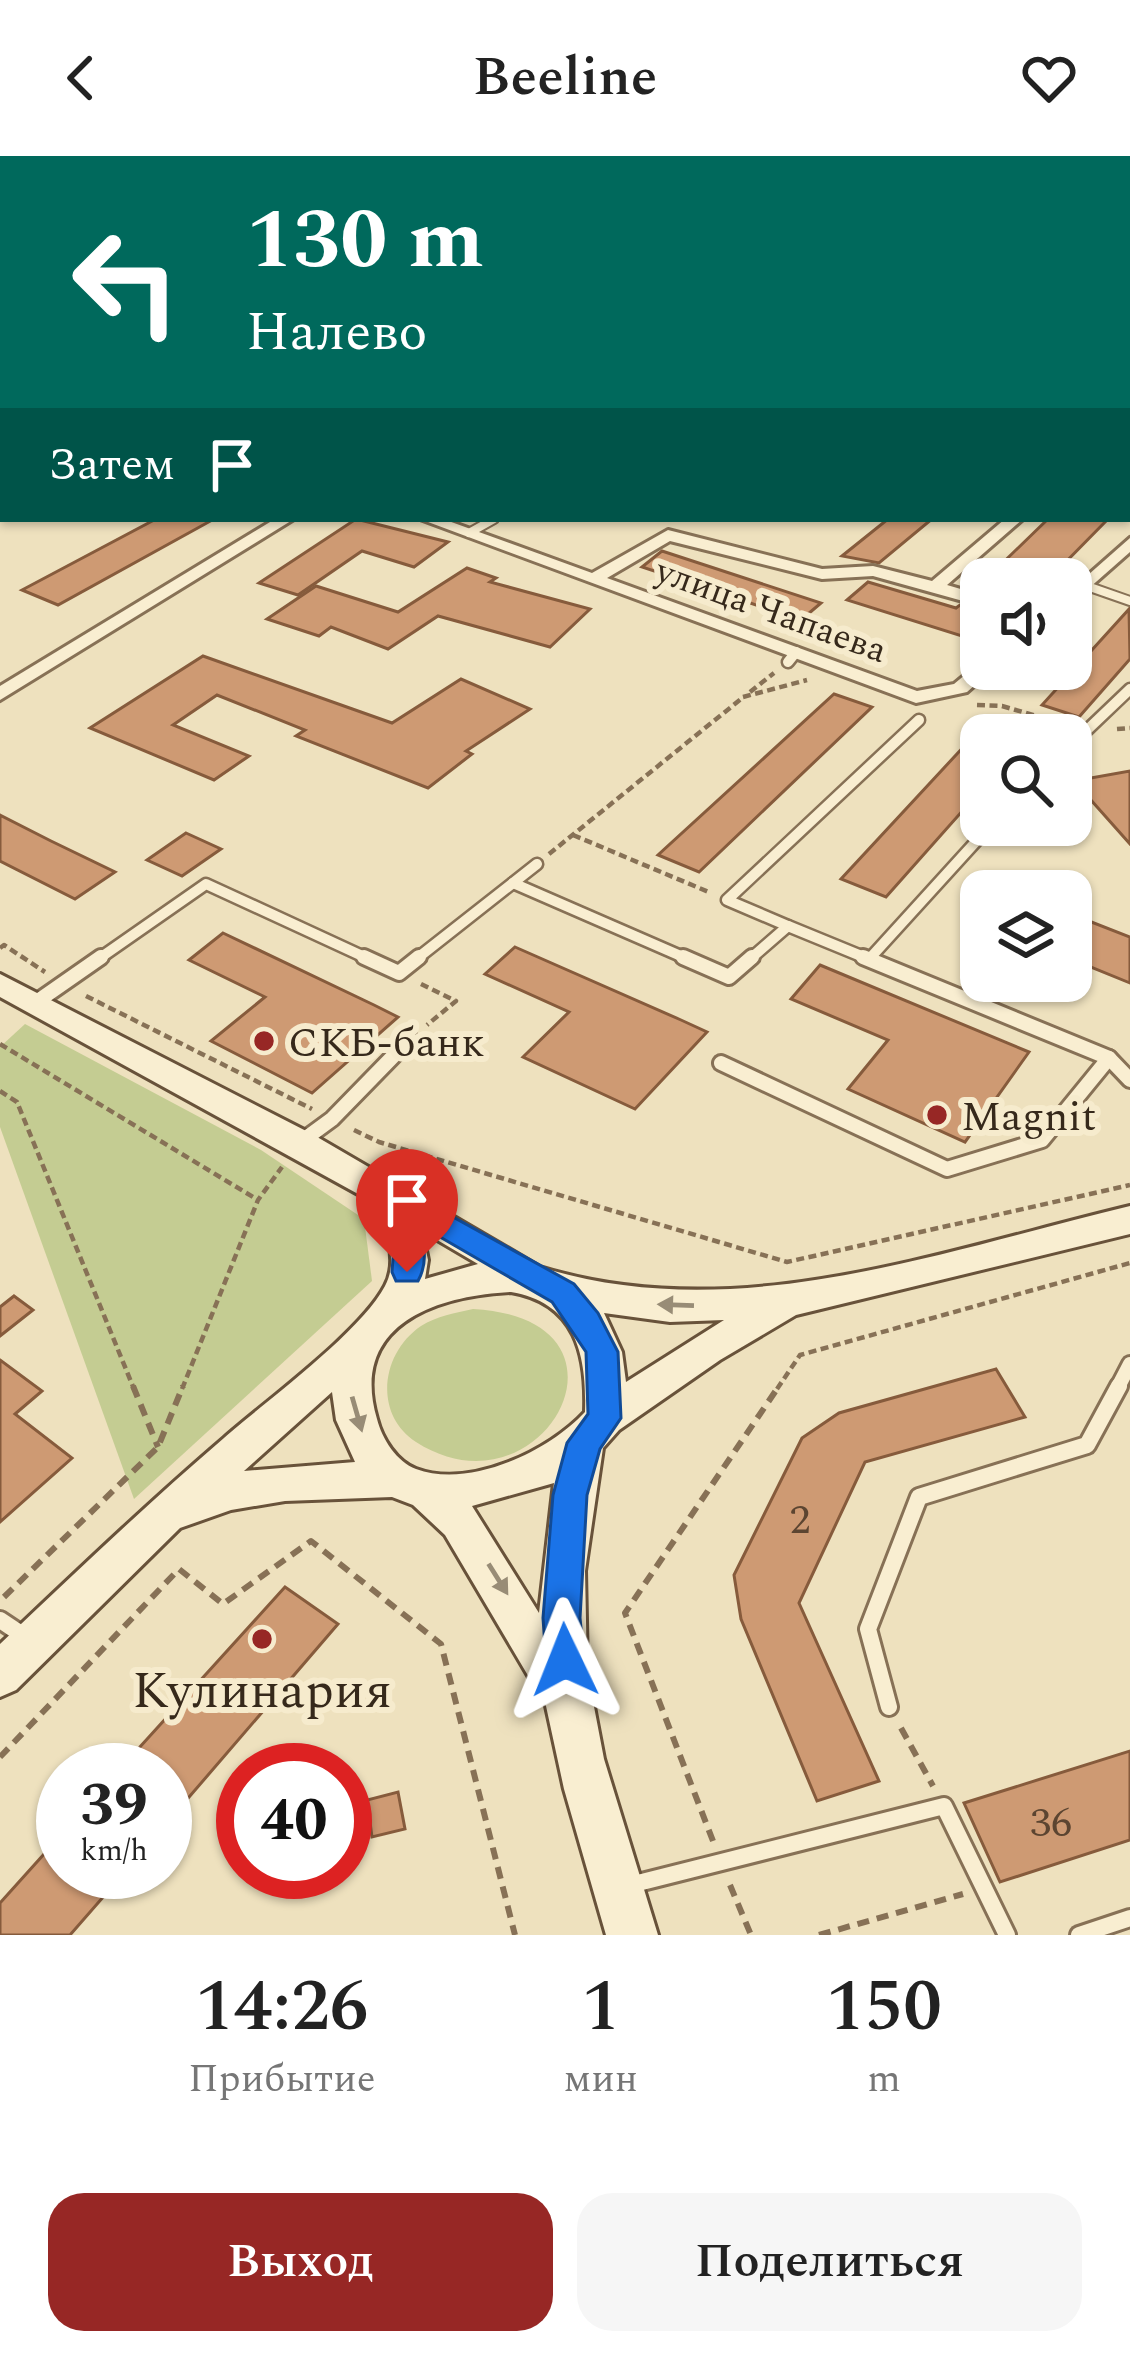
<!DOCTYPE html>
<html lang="ru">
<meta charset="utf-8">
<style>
:root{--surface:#fff;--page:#f6f6f6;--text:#222;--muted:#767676;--accent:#972725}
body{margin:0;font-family:Spectral,serif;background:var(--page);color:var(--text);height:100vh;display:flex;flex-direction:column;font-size:45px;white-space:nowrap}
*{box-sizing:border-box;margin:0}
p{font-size:39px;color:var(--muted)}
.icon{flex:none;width:66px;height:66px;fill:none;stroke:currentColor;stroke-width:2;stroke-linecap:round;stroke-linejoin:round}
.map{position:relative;height:1779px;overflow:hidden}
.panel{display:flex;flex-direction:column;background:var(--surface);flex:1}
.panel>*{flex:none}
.top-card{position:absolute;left:0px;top:0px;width:1131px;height:366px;box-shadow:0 3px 9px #0004;background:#00695c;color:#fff;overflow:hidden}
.buttons{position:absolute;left:960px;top:402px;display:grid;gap:24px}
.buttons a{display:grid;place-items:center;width:132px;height:132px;border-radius:24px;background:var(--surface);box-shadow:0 3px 9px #0004;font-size:60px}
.speed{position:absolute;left:36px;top:1587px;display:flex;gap:24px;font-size:60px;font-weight:700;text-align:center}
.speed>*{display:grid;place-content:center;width:156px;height:156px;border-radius:50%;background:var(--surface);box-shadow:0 3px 9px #0004;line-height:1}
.speed small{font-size:30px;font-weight:400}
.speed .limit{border:18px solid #d22;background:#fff;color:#111}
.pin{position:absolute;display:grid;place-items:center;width:102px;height:102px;color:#fff;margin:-123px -51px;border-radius:50% 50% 50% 0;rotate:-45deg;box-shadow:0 0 12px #0007}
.pin .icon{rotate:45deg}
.me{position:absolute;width:132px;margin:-66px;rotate:358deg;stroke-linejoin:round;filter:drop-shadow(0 0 9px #0008)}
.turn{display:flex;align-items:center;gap:42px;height:252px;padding:0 48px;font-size:54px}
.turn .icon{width:156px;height:156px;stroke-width:2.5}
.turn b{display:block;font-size:84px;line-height:102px}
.then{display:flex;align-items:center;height:114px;padding:0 48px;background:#0003;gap:24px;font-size:45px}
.eta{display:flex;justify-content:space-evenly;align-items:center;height:204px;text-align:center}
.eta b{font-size:72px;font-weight:600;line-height:84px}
.cta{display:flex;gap:24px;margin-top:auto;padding:24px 48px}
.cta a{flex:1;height:138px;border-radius:36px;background:var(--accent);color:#fff;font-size:48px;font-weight:600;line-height:138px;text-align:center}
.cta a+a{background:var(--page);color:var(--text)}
header{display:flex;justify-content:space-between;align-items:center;height:156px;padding:0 48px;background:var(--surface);font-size:54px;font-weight:600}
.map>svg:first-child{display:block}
.green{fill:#c4cc92}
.building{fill:#ce9a73;stroke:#865b3c;stroke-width:3}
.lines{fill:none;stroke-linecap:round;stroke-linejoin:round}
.lane-far4-casing{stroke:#877156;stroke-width:9}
.lane-far3-casing{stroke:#877156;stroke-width:12}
.lane-far2-casing{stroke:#877156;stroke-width:15}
.lane-far1-casing{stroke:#877156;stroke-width:20}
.lane-casing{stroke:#877156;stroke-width:22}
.street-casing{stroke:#877156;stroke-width:6}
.secondary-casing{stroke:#68523a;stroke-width:6}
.path-far1{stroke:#877156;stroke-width:4.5;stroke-dasharray:8 4.5;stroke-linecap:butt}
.path{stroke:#877156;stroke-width:6;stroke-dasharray:12 8;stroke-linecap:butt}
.lane-far4{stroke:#f9eed1;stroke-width:6}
.lane-far3{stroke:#f9eed1;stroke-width:8}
.lane-far2{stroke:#f9eed1;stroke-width:10}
.lane-far1{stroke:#f9eed1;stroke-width:14}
.lane{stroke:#f9eed1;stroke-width:16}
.street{fill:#f9eed1;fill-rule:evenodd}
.secondary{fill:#f9eed1;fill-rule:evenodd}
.oneway{fill:#988c76}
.route{fill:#1a73e8;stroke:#114b97;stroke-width:3}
.poi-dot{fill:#972725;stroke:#f6ebcd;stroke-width:4.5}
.labels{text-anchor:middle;stroke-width:12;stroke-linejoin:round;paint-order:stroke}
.far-street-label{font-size:36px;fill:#36291b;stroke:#f6ebcd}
.poi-label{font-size:42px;fill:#36291b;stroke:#f6ebcd;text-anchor:start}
.near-number-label{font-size:42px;fill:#5c4531}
.near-poi-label{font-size:51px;fill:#36291b;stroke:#f6ebcd}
</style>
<header><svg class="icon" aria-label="back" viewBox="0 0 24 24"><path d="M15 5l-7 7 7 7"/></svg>Beeline<svg class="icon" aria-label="heart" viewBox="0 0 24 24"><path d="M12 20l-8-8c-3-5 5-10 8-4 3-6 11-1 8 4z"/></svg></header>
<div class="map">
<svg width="1130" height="1779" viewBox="0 0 1130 1779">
<rect width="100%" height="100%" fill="#eee1be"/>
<!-- green -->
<g class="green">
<polygon points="25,868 261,994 364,1063 372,1125 134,1343 0,971 0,891"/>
<path d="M473,1153C654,1163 542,1367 416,1286C373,1258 381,1197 421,1170C437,1160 455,1157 473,1153Z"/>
</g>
<!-- building -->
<g class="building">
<polygon points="156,363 214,363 58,449 22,434"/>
<polygon points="356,363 448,386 414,411 362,395 298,439 259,427"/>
<polygon points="888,363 932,363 879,407 842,400"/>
<polygon points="1048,363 1108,363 1049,423 986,423"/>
<polygon points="662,395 821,447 801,464 642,411"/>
<polygon points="467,412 496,422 490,426 590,453 550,491 438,460 388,493 331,471 319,480 267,463 316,430 398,456"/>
<polygon points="868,426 956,452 960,449 981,454 981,486 847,444"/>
<polygon points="1129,453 1130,503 1079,561 1042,549"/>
<polygon points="203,500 392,567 461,523 530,553 466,595 472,598 428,632 296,580 305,574 217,539 173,569 249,600 214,624 90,572"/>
<polygon points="834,538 872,551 699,716 658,699"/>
<polygon points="981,572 981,634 886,741 841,723"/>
<polygon points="1130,615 1130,688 1074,625"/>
<polygon points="0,659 51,685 115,716 75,743 0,705"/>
<polygon points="186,677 221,693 182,720 147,704"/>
<polygon points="1071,758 1130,781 1130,827 1071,803"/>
<polygon points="223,777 374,849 398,861 312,937 211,885 265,841 189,804"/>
<polygon points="515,791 681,864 707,876 635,953 523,901 569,856 485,818"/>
<polygon points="820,809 1029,896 965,986 848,933 888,884 791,843"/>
<polygon points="14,1140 33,1154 0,1180 0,1151"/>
<polygon points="0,1204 42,1235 15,1258 72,1302 0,1366"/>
<polygon points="996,1213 1025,1261 865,1306 799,1447 879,1625 817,1645 741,1463 734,1419 802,1282 839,1257"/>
<polygon points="285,1431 338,1468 165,1669 165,1614 119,1614"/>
<polygon points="1130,1595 1130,1684 1000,1726 964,1647"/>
<polygon points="398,1636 405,1673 372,1681 367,1644"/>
<polygon points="63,1677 63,1716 125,1716 70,1779 0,1779 0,1747"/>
</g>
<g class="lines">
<!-- lane-far4 casing -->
<g class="lane-far4-casing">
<g id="lane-far4">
<polyline points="22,0 33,3"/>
<polyline points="388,0 397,2"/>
<polyline points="749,3 755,0"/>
</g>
</g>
<!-- lane-far3 casing -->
<g class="lane-far3-casing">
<g id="lane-far3">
<polyline points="469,377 494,363"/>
<polyline points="1087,430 1130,445"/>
</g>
</g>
<!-- lane-far2 casing -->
<g class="lane-far2-casing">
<g id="lane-far2">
<polyline points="788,506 796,496"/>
<polyline points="1086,575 1130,533"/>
<polyline points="513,727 690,804"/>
<polyline points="788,770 727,744 919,564"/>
<polyline points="871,801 991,669"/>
<polyline points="97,804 206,728 371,804"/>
<polyline points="415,804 537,708"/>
<polyline points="749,804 788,770 871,804"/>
</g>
</g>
<!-- lane-far1 casing -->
<g class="lane-far1-casing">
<g id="lane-far1">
<polyline points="364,801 399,817 419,801"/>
<polyline points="683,801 729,821 752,801"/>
<polyline points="863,801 1109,902 1130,924"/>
<polyline points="35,847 101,801"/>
<polyline points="721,907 947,1013 1042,984 1109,902"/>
<polyline points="302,985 332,963 410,883"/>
<polyline points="1117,1233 1130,1208"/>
</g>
</g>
<!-- lane casing -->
<g class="lane-casing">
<g id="lane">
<polyline points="0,1464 27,1482"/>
<polyline points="889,1551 868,1473 919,1341 1087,1289 1119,1230"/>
<polyline points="630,1729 944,1650 1007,1779"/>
<polyline points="1079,1779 1130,1762"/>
</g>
</g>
<!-- street casing -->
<g class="street-casing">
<g id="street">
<rect x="1128" y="9" width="2" height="6"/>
<polygon points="0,102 3,103 3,111 0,110"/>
<polygon points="1130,111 1130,120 1128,121 1128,112"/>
<polygon points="3,162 3,170 0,171 0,163"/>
<polygon points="0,214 3,215 3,223 0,222"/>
<rect x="1128" y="214" width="2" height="9"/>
<rect x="1128" y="344" width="2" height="10"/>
<polygon points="275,363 294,363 0,544 0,530"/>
<polygon points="420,363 443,363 592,417 668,374 822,413 873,410 932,425 1005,363 1023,363 947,429 981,439 981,450 873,420 822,423 670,385 607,422 917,535 954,528 977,509 993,513 967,536 916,547"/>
<polygon points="1130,382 1130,396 1071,448 1071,434"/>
</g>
</g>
<!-- secondary casing -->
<g class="secondary-casing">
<path id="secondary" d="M0,818L312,978L540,1111C735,1172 938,1096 1130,1050V1078L796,1159L720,1204L619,1274L603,1292L585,1415L587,1514L604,1603L658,1779H606L564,1633L546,1550L445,1379L413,1349L392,1341L285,1345L231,1354L180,1372L16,1534L0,1541V1488C74,1418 147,1348 224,1282C266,1245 361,1176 385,1130C400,1102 385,1068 369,1044L0,841ZM422,1075L478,1108L425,1123L428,1104ZM511,1136C576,1147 587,1199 585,1256C549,1295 470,1333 416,1313C397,1306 382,1283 377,1263C349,1169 435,1140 511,1136ZM604,1157L670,1166L724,1164L626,1226L622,1196ZM332,1236L336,1264L355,1306L244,1315ZM554,1327L539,1457L472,1350Z"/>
</g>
<!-- path-far1 -->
<g class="path-far1">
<polyline points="750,536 774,517"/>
<polyline points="743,541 807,524"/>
<polyline points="977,549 1002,550 1071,570"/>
<polyline points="1117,573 1130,572"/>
<polyline points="573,679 711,737"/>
<polyline points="549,698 741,543"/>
<polyline points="0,792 4,789 45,816"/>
<polyline points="421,828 456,845 427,869"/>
<polyline points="86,840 312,953"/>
<polyline points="0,888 258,1044"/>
<polyline points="0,935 17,946 134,1233"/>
<polyline points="354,974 379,986 787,1106 1130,1029"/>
<polyline points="182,1233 258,1044 282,1011"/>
<polyline points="777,1233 800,1199 1130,1107"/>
</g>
<!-- path -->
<g class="path">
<polyline points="133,1230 158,1291"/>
<polyline points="4,1441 158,1291 183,1230"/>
<polyline points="901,1572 933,1630"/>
<polyline points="0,1601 179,1413 223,1448 311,1385 441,1488 515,1779"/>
<polyline points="713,1685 625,1457 779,1230"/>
<polyline points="730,1729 751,1779"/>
<polyline points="819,1779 963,1738"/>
</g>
<!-- lane-far4 -->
<use href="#lane-far4" class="lane-far4"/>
<!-- lane-far3 -->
<use href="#lane-far3" class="lane-far3"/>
<!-- lane-far2 -->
<use href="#lane-far2" class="lane-far2"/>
<!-- lane-far1 -->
<use href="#lane-far1" class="lane-far1"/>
<!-- lane -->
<use href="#lane" class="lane"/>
<!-- street -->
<use href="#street" class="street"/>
<!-- secondary -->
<use href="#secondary" class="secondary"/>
</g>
<!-- one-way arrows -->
<defs><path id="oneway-solid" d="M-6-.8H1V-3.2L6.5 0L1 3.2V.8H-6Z" transform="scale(3)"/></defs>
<g class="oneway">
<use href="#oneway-solid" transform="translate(676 1149) rotate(-178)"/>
<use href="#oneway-solid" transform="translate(357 1258) rotate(74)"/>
<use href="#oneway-solid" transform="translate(498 1423) rotate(58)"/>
</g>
<!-- route -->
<path class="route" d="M379,1020L574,1128L598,1157L618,1196L621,1262L600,1293L587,1339L580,1462L584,1504L578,1516L565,1522L552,1516L546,1504L543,1462L553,1339L567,1287L588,1258L586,1196L552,1146L416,1067C424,1086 429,1105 418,1125H396L392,1116L394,1089L364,1031L368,1024Z"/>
<!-- markers -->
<g class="poi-dot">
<circle cx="264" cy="885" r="12"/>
<circle cx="937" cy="959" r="12"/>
<circle cx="262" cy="1483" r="12"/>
</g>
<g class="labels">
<!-- far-street labels -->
<g class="far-street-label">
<text transform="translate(772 453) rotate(20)" y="13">улица Чапаева</text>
</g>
<!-- poi labels -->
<g class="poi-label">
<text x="288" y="900">СКБ-банк</text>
<text x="961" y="974">Magnit</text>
</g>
<!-- near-number labels -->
<g class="near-number-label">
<text x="800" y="1377">2</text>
<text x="1051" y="1680">36</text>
</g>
<!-- near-poi labels -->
<g class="near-poi-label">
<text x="262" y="1551">Кулинария</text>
</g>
</g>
</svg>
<div class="buttons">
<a><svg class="icon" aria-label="sound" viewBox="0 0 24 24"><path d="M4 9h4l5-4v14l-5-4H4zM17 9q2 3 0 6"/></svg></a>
<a><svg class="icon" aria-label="search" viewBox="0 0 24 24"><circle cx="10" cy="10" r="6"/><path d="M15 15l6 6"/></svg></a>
<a><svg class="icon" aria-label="layers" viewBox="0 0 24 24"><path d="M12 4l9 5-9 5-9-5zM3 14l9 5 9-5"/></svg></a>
</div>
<div class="speed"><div>39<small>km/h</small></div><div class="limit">40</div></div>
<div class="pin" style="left:407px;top:1116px;background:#d93025"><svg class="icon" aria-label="arrive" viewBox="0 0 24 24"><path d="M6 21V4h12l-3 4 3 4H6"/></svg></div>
<svg class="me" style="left:565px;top:1504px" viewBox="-20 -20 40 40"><path d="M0-17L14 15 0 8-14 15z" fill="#1a73e8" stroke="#fff" stroke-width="4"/></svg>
<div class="top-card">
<div class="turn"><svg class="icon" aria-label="left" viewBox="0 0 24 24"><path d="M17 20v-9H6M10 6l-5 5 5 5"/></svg><div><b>130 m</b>Налево</div></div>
<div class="then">Затем<svg class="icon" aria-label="arrive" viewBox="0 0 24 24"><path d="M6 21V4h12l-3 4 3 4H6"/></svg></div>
</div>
</div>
<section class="panel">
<div class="eta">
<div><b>14:26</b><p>Прибытие</p></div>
<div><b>1</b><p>мин</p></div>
<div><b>150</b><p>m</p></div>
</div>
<div class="cta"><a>Выход</a><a>Поделиться</a></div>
</section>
